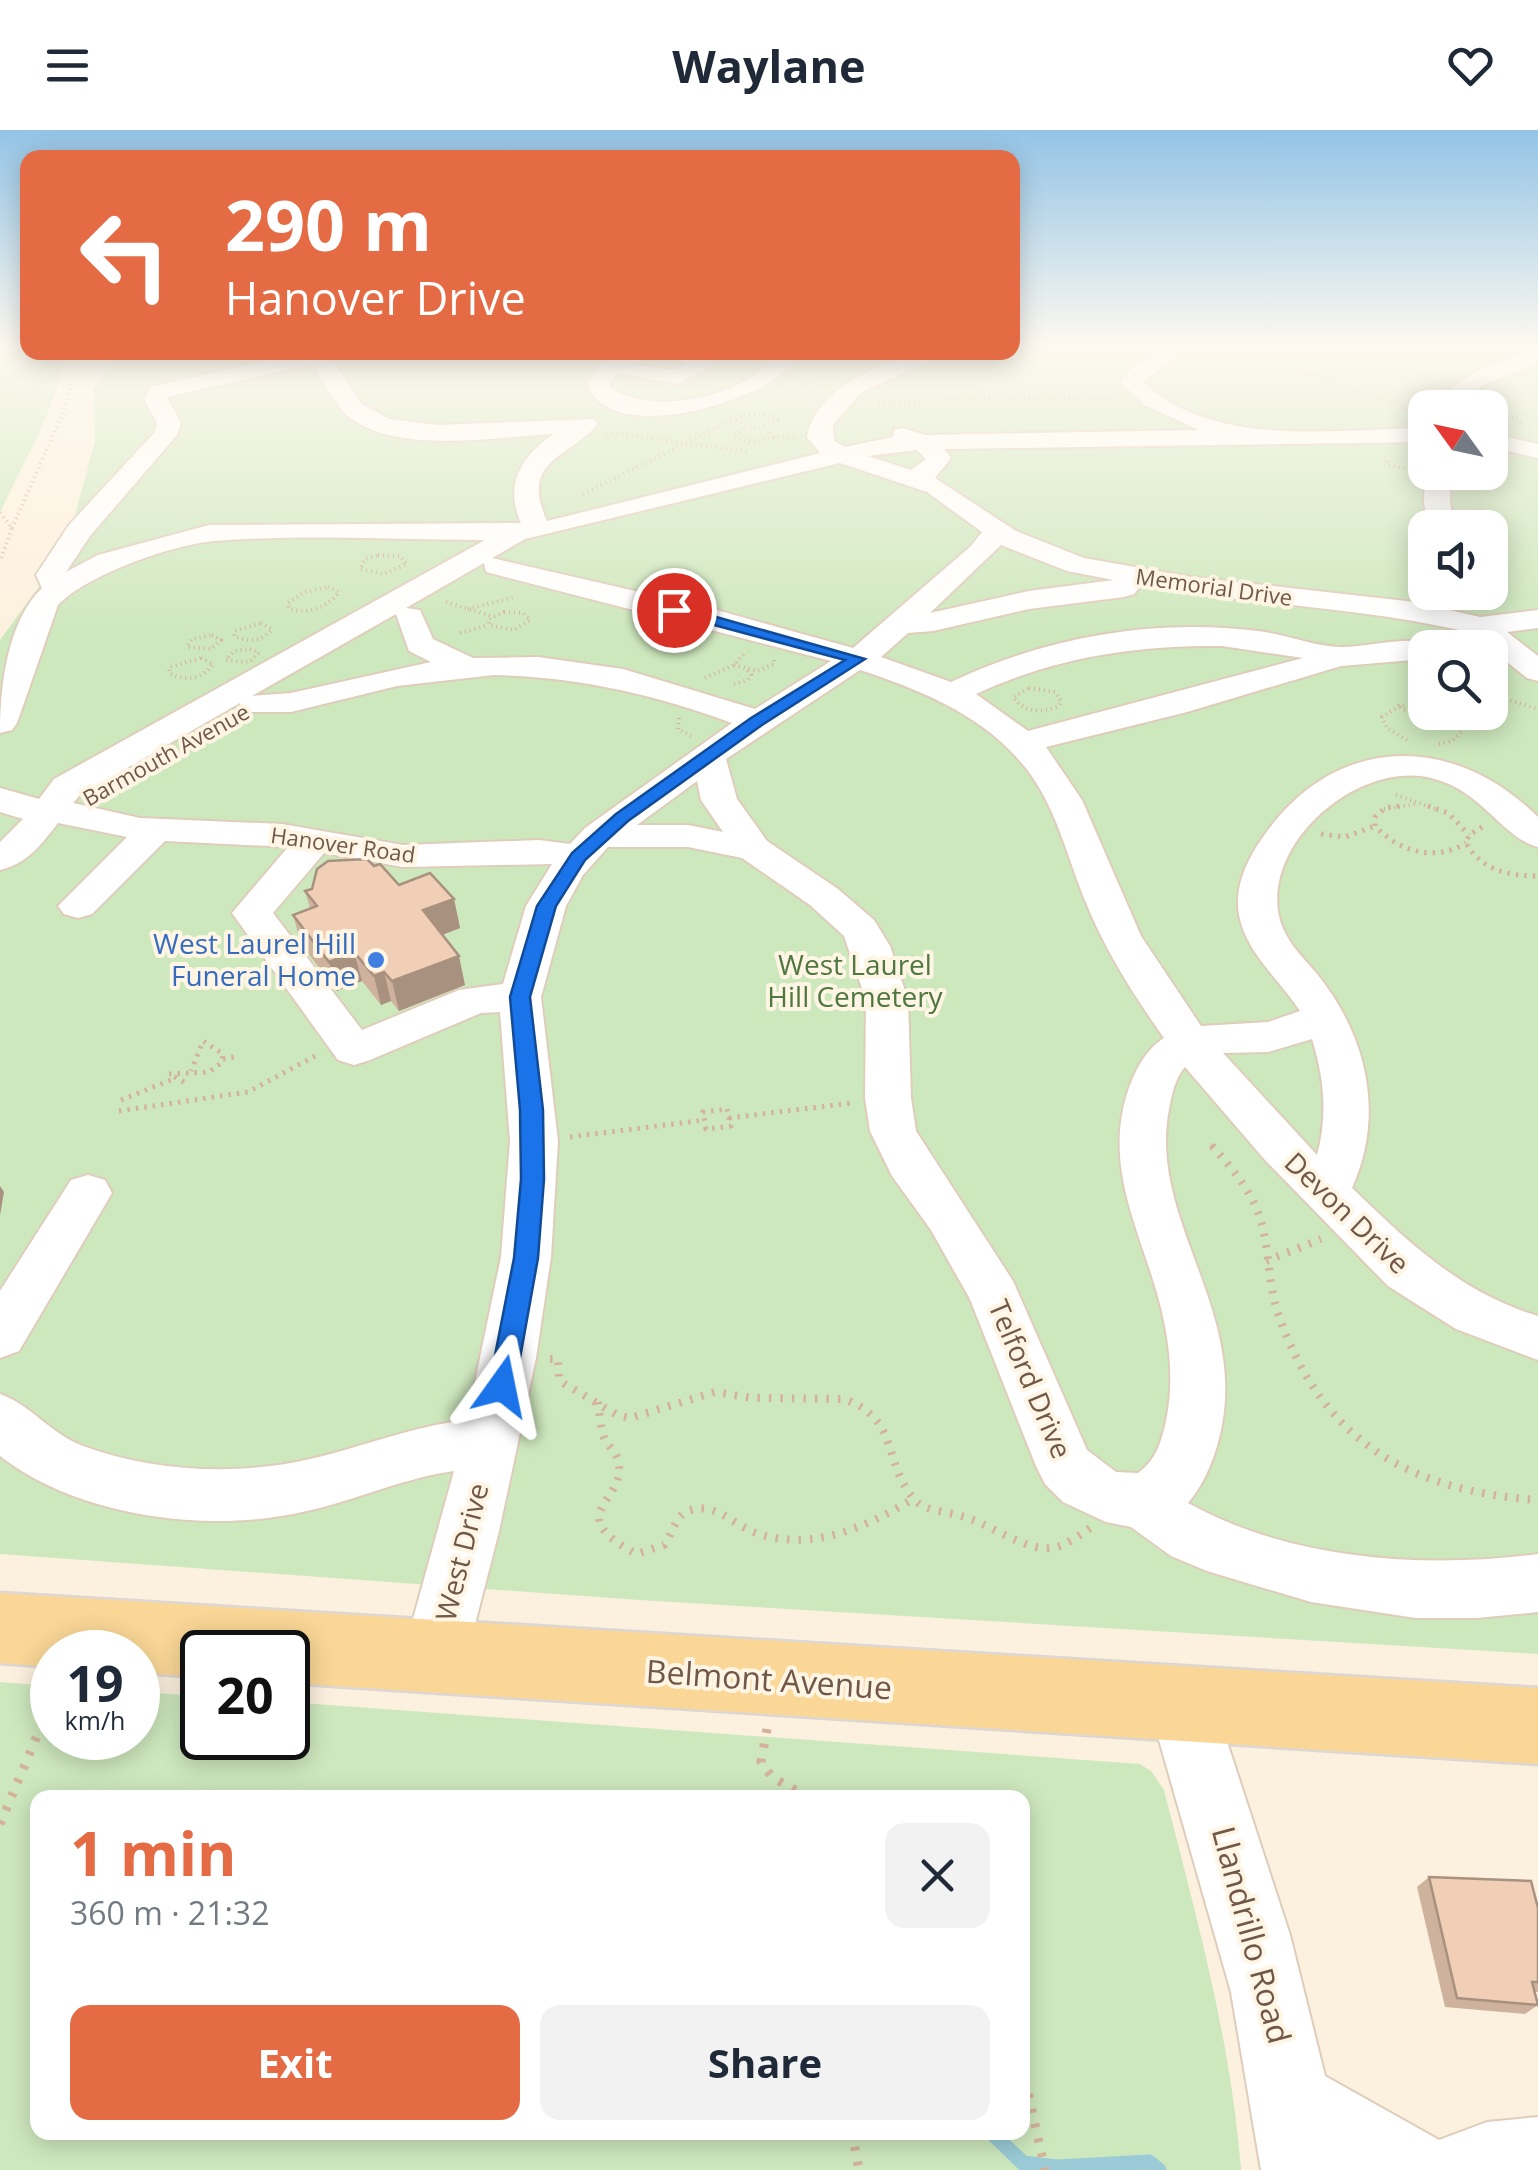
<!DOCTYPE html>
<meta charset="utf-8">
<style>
:root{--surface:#fff;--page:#f2f2f3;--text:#1f2937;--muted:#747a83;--accent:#e56b44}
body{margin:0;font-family:"Open Sans",sans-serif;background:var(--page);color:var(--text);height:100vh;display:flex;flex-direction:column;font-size:38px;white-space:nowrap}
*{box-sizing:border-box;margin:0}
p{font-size:32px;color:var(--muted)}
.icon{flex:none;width:55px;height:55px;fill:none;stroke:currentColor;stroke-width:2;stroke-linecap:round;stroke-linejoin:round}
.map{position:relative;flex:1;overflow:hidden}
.drawer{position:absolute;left:30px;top:1660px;width:1000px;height:350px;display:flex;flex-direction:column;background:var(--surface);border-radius:20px;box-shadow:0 5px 25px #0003}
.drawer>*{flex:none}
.banner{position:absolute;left:20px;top:20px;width:1000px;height:210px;border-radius:20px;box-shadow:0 5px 25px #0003;background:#e56b44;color:#fff;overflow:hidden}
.needle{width:65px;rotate:303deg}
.controls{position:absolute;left:1408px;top:260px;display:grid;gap:20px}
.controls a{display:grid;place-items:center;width:100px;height:100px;border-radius:20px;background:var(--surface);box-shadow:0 5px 25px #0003;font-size:50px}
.speed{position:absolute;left:30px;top:1500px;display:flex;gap:20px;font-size:50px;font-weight:700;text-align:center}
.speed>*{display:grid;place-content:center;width:130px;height:130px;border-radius:50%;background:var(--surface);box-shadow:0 5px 25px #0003;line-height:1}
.speed small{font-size:25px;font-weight:400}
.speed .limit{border:5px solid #111;border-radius:15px;background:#fff;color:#111}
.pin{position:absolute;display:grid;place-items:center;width:85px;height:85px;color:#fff;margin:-42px;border:5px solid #fff;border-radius:50%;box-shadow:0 2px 10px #0007}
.me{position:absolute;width:110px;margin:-55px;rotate:12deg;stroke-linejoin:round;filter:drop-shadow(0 0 8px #0008)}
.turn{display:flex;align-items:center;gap:35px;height:210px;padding:0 40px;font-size:45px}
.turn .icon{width:130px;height:130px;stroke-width:2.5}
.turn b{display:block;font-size:70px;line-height:85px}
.round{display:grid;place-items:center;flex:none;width:105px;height:105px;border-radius:20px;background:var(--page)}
.headline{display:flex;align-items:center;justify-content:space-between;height:170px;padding:0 40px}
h1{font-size:60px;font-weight:700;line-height:75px;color:var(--accent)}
.cta{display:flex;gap:20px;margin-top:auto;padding:20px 40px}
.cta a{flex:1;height:115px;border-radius:20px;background:var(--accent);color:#fff;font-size:40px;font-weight:700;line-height:115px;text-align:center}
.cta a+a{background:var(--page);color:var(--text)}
header{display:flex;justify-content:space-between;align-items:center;height:130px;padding:0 40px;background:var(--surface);font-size:45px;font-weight:700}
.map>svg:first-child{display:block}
.green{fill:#cee8be;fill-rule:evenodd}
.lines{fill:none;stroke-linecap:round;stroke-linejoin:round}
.stream{stroke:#9acbd6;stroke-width:15}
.minor-casing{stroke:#dfcdbb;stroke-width:4}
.major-casing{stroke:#ddd7d3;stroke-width:5}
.path-far3{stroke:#d4b29a;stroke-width:4;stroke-dasharray:1 4;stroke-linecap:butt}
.path-far2{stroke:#d4b29a;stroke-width:5;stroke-dasharray:2.5 6;stroke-linecap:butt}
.path-far1{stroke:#d4b29a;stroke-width:8;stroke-dasharray:2.5 9;stroke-linecap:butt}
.path{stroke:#d4b29a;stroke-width:9;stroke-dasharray:4 11;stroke-linecap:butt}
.minor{fill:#fff;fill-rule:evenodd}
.major{fill:#fad797;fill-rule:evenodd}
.wall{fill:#ceb29d}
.shaded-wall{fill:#a8917f}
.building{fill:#f0cfb6;stroke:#a8917f;stroke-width:2.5}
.route{fill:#1a73e8;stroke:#114b97;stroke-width:2.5}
.shop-dot{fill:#3f7fe0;stroke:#fff5e4;stroke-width:4}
.labels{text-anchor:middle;stroke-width:8;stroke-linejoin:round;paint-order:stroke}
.far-street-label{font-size:22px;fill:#715747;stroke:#fff5e4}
.shop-label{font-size:28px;fill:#366cbe;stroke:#fff5e4;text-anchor:end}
.park-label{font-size:28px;fill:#4f7740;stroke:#fff5e4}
.street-label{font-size:28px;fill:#715747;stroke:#fff5e4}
.near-street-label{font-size:32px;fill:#715747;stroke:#fff5e4}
</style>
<header><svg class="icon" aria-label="menu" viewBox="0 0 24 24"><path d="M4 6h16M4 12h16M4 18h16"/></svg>Waylane<svg class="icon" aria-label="heart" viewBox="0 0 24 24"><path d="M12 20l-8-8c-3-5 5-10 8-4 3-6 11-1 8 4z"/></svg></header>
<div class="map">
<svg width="1538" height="2040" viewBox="0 0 1538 2040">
<rect width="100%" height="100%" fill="#fcf1de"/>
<!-- green -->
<g class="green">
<path d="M0,218L64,223C65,261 17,345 0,383Z"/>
<path d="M1013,218H1538V1524L639,1470L0,1424V510L51,440L71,400L95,311L94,259L110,235V223L1012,222ZM1425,278H1490V342H1425ZM1425,398H1490V462H1425ZM1425,518H1490V582H1425Z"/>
<path d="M0,1552L52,1556V1608H138V1562L202,1566V1608H288V1572L1140,1634L1152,1642L1164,1660C1196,1785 1231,1910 1241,2040H0ZM38,1668H1022V2002H38Z"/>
</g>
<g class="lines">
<!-- stream -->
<polyline class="stream" points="991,2002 1023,2033 1057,2037 1149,2032 1159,2040"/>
<!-- minor casing -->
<g class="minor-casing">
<g id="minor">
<path d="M1167,218H1190L1143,251C1210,319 1338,299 1425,298V312L944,319L951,328L935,348L1016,401L1084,428L1191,447L1415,472L1480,487L1538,480V498L1507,502L1538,526V551L1527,548L1482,512L1471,518L1457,516L1453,509L1459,500C1353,476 1243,474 1136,455L1139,458L1134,464L1124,467L1029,479L933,501L908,503L881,527L951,552C1047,507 1152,488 1258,501C1286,504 1314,517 1341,517C1366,518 1421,502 1439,518H1425V529L1341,536L1187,582L1046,617L1082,670L1141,806L1201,896L1268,892L1300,881C1280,850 1246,823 1239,785C1234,756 1247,730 1263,707C1335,603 1452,602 1538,687V717C1502,708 1481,659 1431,648C1361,631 1268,707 1278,781C1282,808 1301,825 1318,845C1367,907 1385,984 1352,1058C1408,1112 1461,1163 1538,1186V1230L1456,1199L1388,1156L1265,1030L1185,937C1175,948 1172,964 1169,979C1148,1087 1244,1176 1222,1295C1217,1322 1206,1352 1188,1373C1290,1430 1425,1439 1538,1424V1482L1477,1488H1416L1311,1472L1207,1441L1171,1426L1131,1397L1106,1392L1063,1372L1045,1354L1036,1336L970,1169L931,1100L892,1046L870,1001L865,968L866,870L844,806L810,775L742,728L688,717H608L583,745L566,776L541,867L558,1011L551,1127L536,1228L499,1401L466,1529L457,1551L434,1560L411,1551L402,1529L454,1341C403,1348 357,1370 307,1381C211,1404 80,1388 0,1326V1264C31,1275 51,1304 83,1316C155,1342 237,1346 310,1329C363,1317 413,1296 467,1290L501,1127L510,1011L500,882L481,883L370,930L354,935L338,930L232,783L288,717L165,711L92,784L78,788L64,784L58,776L127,707L58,693C42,714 27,734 0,740V712L23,689L0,682V658L39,669L54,649L485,410C395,410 303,404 214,411C171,415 87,445 58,475L17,593L12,600L0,603C0,557 7,492 42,458L36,445L69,395L154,303L157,293L144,269L150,257L304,222H349L332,230L361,273L389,289L438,295L594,289L598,294C569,328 519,330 547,391L820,323L807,307C816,252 902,222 950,222L862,262L833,295L834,311L845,317L893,307L894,300L903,298L925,305L1199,300L1144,275L1120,252L1133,236ZM313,234C324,251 332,272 348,286C395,325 497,307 554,304C521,326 504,354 521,393L209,395L98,425L66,442L90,406L177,305L181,293L167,267ZM917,320L926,329L911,340L868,326ZM840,333L927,362L982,402L971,416L853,518L713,479L492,428L525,409ZM1001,415L1067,441L1114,450L1029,461L930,483ZM484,433L486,442L831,531L755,579L623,539L538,527L473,528L433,509L420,480L406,478ZM396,484L409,521L431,532L291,563L252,566ZM1222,516L1303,528L1028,601L976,564C1056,527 1135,515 1222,516ZM860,540C918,559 978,583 1019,630C1056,671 1066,726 1087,775C1106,822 1135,867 1164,908C1145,920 1134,942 1127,964C1103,1041 1143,1105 1161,1178C1170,1214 1174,1254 1166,1291C1161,1313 1156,1330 1138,1343L1116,1342L1087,1320L1013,1151L916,1001L911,968L908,870L890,816L874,790L838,759L767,711L737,669L726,629ZM494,545C578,547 653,564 732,593L585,698L570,714L539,710L403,715L282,694L140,688L73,673L80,665L240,573L243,582H291L397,556ZM697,651L701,670L723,702L688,695H637ZM324,723L403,737L552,734L526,776L503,854L459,860L362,900L273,783ZM1312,909C1324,947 1328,986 1317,1025L1223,923L1268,922Z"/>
<path d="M1538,220V233L1482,256L1458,278H1435C1459,243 1498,230 1538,220Z"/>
<path d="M626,222H654L634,235L674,240L688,234L669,222H701L714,235L677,254L618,243L609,253L611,259C659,285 733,268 771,232L767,222H789L793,233C761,274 604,318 587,252L603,233Z"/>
<polygon points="1490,303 1538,314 1538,328 1490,317"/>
<polygon points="1425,342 1451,342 1450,372 1455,398 1428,398 1424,372"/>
<polygon points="88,1045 105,1050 112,1063 19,1221 0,1228 0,1161 71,1050"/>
<polygon points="1182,1542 1205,1552 1215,1575 1290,1805 1325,1946 1439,2010 1487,1992 1538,1987 1538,2040 1261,2040 1231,1862 1149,1575 1159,1552"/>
</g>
</g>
<!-- major casing -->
<g class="major-casing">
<polygon id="major" points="0,1463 1538,1558 1538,1634 288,1553 288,1522 202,1522 202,1547 138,1543 138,1522 52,1522 52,1537 0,1533"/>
</g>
<!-- path-far3 -->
<g class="path-far3">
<polyline points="1236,218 1419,282"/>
<polyline points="0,228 20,230 29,236 23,244 0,253"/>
<polyline points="776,269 837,239"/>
<polyline points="1488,272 1505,280 1497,288"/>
<polyline points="879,274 991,267 1116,270"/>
<polyline points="0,280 82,222"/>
<polyline points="1405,280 1406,272 1424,271"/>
<polyline points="1502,286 1518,289 1522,294"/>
<polyline points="736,290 756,299 778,290 762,284 744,285"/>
<polyline points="744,299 733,306 751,313 773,307 766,300"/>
<polyline points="607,302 748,322"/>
<polyline points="773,307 796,307"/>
<polyline points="1384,327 1388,335 1414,340"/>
<polyline points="583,364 742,285"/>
<polyline points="0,383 12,398 0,431"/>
<polyline points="12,398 64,281 78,226"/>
<polygon points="378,425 400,426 407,434 384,444 360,439 365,429"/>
<path d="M328,457L339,462C326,479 309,484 289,479L288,473L305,462Z"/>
<polyline points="446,472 491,486"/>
<polyline points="468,479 515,467"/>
<polygon points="504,482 523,483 530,490 514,500 489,495 489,489"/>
<path d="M261,493L272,499C262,512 248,512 234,506L235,501Z"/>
<polyline points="460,503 489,495"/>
<polygon points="212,505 221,510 211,519 187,517 192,509"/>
<polygon points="250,519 259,523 249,532 226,530 234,521"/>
<path d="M201,528L213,534C202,550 186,551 169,543L170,537Z"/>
<polyline points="734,535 757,541 774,534 774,529"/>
<polyline points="705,548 734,535 744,524"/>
<polyline points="1507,552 1499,556 1502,568 1538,579"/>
<polyline points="734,554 748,550 751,545 747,540"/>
<path d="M1029,558L1055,562L1061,571L1059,576C1041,583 1025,583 1013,567Z"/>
<polyline points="1400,577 1427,592 1457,591"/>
<polyline points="679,588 678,599 691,606"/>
<polyline points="1407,610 1387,598 1382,587 1399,576 1425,577"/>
<polyline points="1439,614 1452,611 1461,602 1457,591 1443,582"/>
<polyline points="1396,665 1436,679"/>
<polyline points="1384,679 1416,674"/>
</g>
<!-- path-far2 -->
<g class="path-far2">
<path d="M1399,676L1385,678L1375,687V696C1399,722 1435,732 1466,713"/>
<polyline points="1428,676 1448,683 1469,705"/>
<path d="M1482,697L1469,705L1466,713C1481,740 1509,746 1538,746"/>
<polyline points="1321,704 1345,707 1375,696"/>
<polyline points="223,929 234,927"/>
<polyline points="184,952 169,944 209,942 221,933 223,924 203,911 191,941"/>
<polyline points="121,970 176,948"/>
<polygon points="727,979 731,996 706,999 703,982"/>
<polyline points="119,981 248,962 317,925"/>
<polyline points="729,988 852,973"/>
<polyline points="570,1007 705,990"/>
<polyline points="1211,1015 1214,1018"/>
</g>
<!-- path-far1 -->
<g class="path-far1">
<path d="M1212,1016C1230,1036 1250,1059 1259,1085C1270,1117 1267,1151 1278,1183C1321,1311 1409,1361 1538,1370"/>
<polyline points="1266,1131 1321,1109"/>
<path d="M550,1229H558L559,1249L565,1254L617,1285L630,1288L715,1262L752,1268L844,1269C902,1290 881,1335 917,1372C927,1381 948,1382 961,1386C988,1393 1014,1414 1041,1418C1060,1421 1075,1408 1090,1398"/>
<path d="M598,1272C600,1284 600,1299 605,1310C609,1317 616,1322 618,1330C629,1372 558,1383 637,1424L664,1415C674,1402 674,1385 691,1380C715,1372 735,1396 756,1403C811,1422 864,1398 911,1370"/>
</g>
<!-- path -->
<g class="path">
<polyline points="767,1599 761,1632 772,1647 809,1668"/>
<polyline points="0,1694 52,1570"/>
<polyline points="1022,1935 1045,2040"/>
<polyline points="852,2002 859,2040"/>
</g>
<!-- minor -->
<use href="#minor" class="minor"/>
<!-- major -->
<use href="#major" class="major"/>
</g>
<!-- wall -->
<g class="wall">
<polygon points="374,736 399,755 454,769 460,798 442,805 465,855 399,881 391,871 381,875 362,851 337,861 301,814 293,785 310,778 305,761"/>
<polygon points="1429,1747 1538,1778 1538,1862 1535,1862 1538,1875 1525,1884 1445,1877 1417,1757"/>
</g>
<!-- shaded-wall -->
<g class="shaded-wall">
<polygon points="454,769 460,798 429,810 423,780"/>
<polygon points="354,822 362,851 337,861 329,832"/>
<polygon points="459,826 465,855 399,881 392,851"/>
<polygon points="384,842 391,871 381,875 374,846"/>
<polygon points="0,1056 4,1062 0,1085"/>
</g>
<!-- building -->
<g class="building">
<polygon points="367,729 374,736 380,734 399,755 430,743 454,769 423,780 459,826 392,851 384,842 374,846 354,822 329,832 293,785 317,776 305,761 312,759 317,739 328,731"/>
<polygon points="1429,1747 1531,1751 1538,1778 1538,1852 1532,1852 1538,1875 1457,1868"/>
</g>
<!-- sky -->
<linearGradient id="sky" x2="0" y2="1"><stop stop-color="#93c4e6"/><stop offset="0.43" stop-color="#fef9f0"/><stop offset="1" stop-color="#fef9f0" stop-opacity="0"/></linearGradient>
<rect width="1538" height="504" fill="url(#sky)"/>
<!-- route -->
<polygon class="route" points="674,475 865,529 762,595 628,691 585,730 556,776 530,867 543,980 544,1049 538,1128 515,1256 512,1264 502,1268 493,1264 489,1256 514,1128 521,1049 520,980 510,867 537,776 572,723 616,684 751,588 845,530 669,483 667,480"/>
<!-- markers -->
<circle class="shop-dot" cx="376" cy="830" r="10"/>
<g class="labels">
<!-- far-street labels -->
<g class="far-street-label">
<text transform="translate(1214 457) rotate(8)" y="8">Memorial Drive</text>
<text transform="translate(166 625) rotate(-29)" y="8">Barmouth Avenue</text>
<text transform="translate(343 715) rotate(8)" y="8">Hanover Road</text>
</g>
<!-- shop labels -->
<g class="shop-label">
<text x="356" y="824">West Laurel Hill<tspan x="356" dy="32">Funeral Home</tspan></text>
</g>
<!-- park labels -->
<g class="park-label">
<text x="855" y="845">West Laurel<tspan x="855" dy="32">Hill Cemetery</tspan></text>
</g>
<!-- street labels -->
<g class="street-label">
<text transform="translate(1347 1083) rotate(44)" y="10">Devon Drive</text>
<text transform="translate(1030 1249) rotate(67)" y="10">Telford Drive</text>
<text transform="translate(462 1422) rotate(-76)" y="10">West Drive</text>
</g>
<!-- near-street labels -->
<g class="near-street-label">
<text transform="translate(769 1550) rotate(4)" y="11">Belmont Avenue</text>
<text transform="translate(1251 1805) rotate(75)" y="11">Llandrillo Road</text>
</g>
</g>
</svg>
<div class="controls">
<a><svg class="needle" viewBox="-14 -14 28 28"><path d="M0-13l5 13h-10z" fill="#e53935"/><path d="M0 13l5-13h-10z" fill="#747a83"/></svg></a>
<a><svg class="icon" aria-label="sound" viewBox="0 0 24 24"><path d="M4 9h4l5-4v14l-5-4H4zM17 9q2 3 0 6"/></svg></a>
<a><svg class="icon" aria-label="search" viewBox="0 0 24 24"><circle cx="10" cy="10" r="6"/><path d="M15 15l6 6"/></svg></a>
</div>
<div class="speed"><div>19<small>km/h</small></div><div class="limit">20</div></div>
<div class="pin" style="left:674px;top:480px;background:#d93025"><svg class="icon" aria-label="arrive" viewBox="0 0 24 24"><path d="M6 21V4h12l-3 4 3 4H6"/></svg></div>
<svg class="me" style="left:502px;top:1256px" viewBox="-20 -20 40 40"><path d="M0-17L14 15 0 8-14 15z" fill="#1a73e8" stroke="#fff" stroke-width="4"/></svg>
<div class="banner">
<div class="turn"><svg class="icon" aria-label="left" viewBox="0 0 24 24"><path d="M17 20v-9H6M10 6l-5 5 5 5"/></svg><div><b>290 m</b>Hanover Drive</div></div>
</div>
<section class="drawer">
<div class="headline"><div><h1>1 min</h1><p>360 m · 21:32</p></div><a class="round"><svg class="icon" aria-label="close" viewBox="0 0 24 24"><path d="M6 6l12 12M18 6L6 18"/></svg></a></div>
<div class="cta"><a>Exit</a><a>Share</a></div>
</section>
</div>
